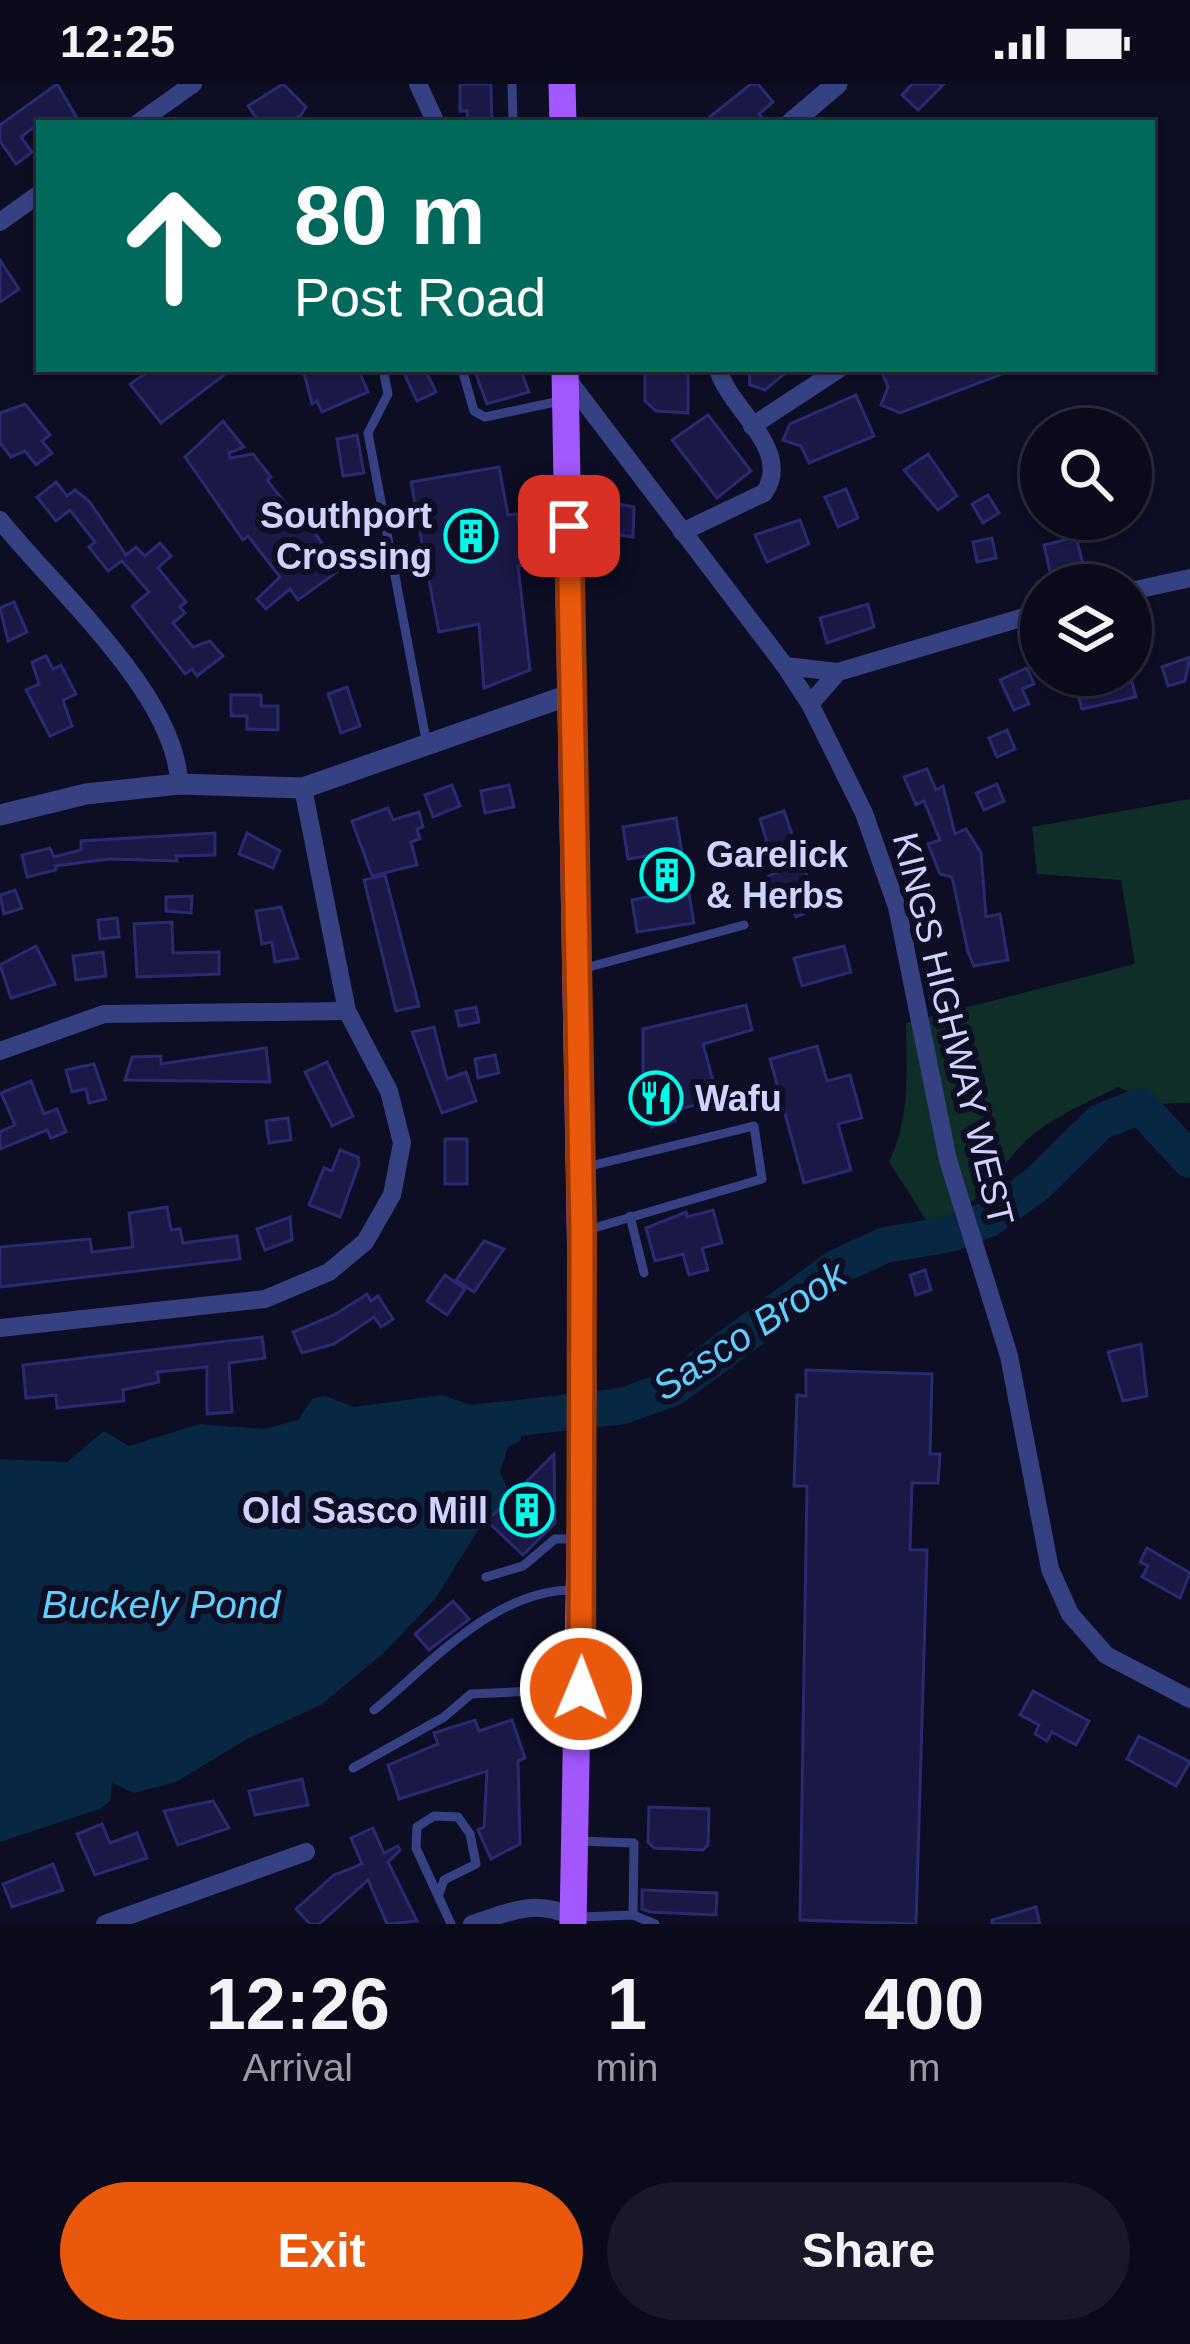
<!DOCTYPE html>
<style>
:root{--surface:#0a0a1b;--page:#181828;--text:#f1f3f6;--muted:#999aa3;--line:#2a2b3a;--accent:#ea580c}
body{margin:0;font-family:Helvetica,sans-serif;background:var(--page);color:var(--text);height:100vh;display:flex;flex-direction:column;font-size:45px;white-space:nowrap}
*{box-sizing:border-box;margin:0}
p{font-size:39px;color:var(--muted)}
.icon{flex:none;width:66px;height:66px;fill:none;stroke:currentColor;stroke-width:2;stroke-linecap:round;stroke-linejoin:round}
.map{position:relative;height:1840px;overflow:hidden}
.side{display:flex;flex-direction:column;background:var(--surface);flex:1}
.side>*{flex:none}
.banner{position:absolute;left:36px;top:36px;width:1119px;height:252px;border-radius:0px;box-shadow:0 3px 9px #0004,0 0 0 3px var(--line);background:#00695c;color:#fff;overflow:hidden}
.fabs{position:absolute;left:1020px;top:324px;display:grid;gap:24px}
.fabs a{display:grid;place-items:center;width:132px;height:132px;border-radius:50%;background:var(--surface);box-shadow:0 3px 9px #0004,0 0 0 3px var(--line);font-size:60px}
.pin{position:absolute;display:grid;place-items:center;width:102px;height:102px;color:#fff;margin:-51px;border-radius:24px;box-shadow:0 6px 18px #0006}
.me{position:absolute;width:132px;margin:-66px;rotate:1deg;stroke-linejoin:round;filter:drop-shadow(0 0 9px #0008)}
.turn{display:flex;align-items:center;gap:42px;height:252px;padding:0 60px;font-size:54px}
.turn .icon{width:156px;height:156px;stroke-width:2.5}
.turn b{display:block;font-size:84px;line-height:102px}
.eta{display:flex;justify-content:space-evenly;align-items:center;height:204px;text-align:center}
.eta b{font-size:72px;font-weight:600;line-height:84px}
.action{display:flex;gap:24px;margin-top:auto;padding:24px 60px}
.action a{flex:1;height:138px;border-radius:72px;background:var(--accent);color:#fff;font-size:48px;font-weight:600;line-height:138px;text-align:center}
.action a+a{background:var(--page);color:var(--text)}
.status{display:flex;justify-content:space-between;align-items:center;height:84px;padding:0 60px;background:var(--surface);direction:ltr}
.status svg{height:33px;fill:currentColor}
.map>svg:first-child{display:block}
.green{fill:#102e28}
.water{fill:#082742}
.lines{fill:none;stroke-linecap:round;stroke-linejoin:round}
.river{stroke:#082742;stroke-width:36}
.building{fill:#1a1845;stroke:#2b2972;stroke-width:3}
.service{stroke:#364184;stroke-width:9}
.minor{stroke:#364184;stroke-width:18}
.tertiary{stroke:#364184;stroke-width:21}
.primary{stroke:#a357ff;stroke-width:27}
.route-casing{stroke:#983908;stroke-width:30}
.route{stroke:#ea580c;stroke-width:21}
.labels{text-anchor:middle;stroke-width:12;stroke-linejoin:round;paint-order:stroke}
.poi-label{font-size:36px;font-weight:bold;fill:#d0d2ff;stroke:#0d0d24;text-anchor:end}
.street-label{font-size:36px;fill:#d0d2ff;stroke:#0d0d24}
.water-label{font-size:39px;font-style:italic;fill:#5ed0ff;stroke:#0d0d24}
</style>
<div class="status"><b>12:25</b><svg viewBox="0 0 49 12"><path d="M0 12V9h3v3zM5 12V6h3v6zM10 12V3h3v9zM15 12V0h3v12zM26 1h20v11H26zM47 4h2v5h-2z"/></svg></div>
<div class="map">
<svg width="1190" height="1840" viewBox="0 0 1190 1840">
<rect width="100%" height="100%" fill="#0d0d24"/>
<!-- green -->
<path class="green" d="M1190,715V1019L1154,1020L1118,1003C1085,1020 1046,1035 1021,1062C980,1106 990,1113 930,1142L889,1078C910,1035 907,985 906,939L1135,880L1121,796L1037,790L1032,743Z"/>
<!-- water -->
<polygon class="water" points="442,1311 520,1338 521,1356 508,1363 500,1388 510,1410 477,1448 435,1515 385,1568 321,1621 247,1655 176,1698 134,1709 112,1699 111,1716 100,1725 0,1758 0,1375 67,1378 104,1347 129,1362 200,1340 264,1345 298,1336 312,1315 325,1312 354,1323"/>
<g class="lines">
<!-- river -->
<polyline class="river" points="473,1339 623,1322 673,1304 837,1183 885,1161 950,1150 989,1135 1037,1100 1100,1038 1140,1022 1190,1076"/>
</g>
<!-- building -->
<g class="building">
<polygon points="57,0 76,32 65,39 39,39 21,53 32,68 16,80 0,57 0,41"/>
<polygon points="283,0 306,23 301,31 289,39 260,39 248,22"/>
<polygon points="460,0 491,0 492,39 468,39 467,27 460,27"/>
<polygon points="751,0 758,0 773,18 759,30 767,39 702,39"/>
<polygon points="912,0 944,0 918,26 902,11"/>
<polygon points="0,176 19,205 0,218"/>
<polygon points="152,285 232,285 161,339 130,300"/>
<polygon points="303,285 358,285 368,308 322,328 317,317 312,320"/>
<polygon points="402,285 425,285 436,308 417,317"/>
<polygon points="474,285 520,285 529,308 487,320"/>
<polygon points="645,285 688,285 688,329 656,327 645,317"/>
<polygon points="749,285 790,285 765,306 750,301"/>
<polygon points="890,285 1009,285 1010,287 900,329 881,321 888,303 882,288"/>
<polygon points="856,311 874,352 809,379 801,362 783,356 790,340"/>
<polygon points="25,320 50,351 42,357 52,369 36,381 25,367 11,373 0,359 0,329"/>
<polygon points="708,331 751,387 717,414 672,356"/>
<polygon points="223,337 244,363 229,369 230,374 253,370 271,393 267,396 294,430 298,426 341,485 298,516 290,505 266,525 257,515 280,493 248,452 243,456 185,373"/>
<polygon points="357,351 364,389 343,392 337,355"/>
<polygon points="928,370 957,412 938,426 904,386"/>
<polygon points="499,383 508,431 517,430 526,481 518,482 530,586 484,604 479,540 439,548 426,481 421,482 418,466 423,465 411,398"/>
<polygon points="56,398 67,412 75,406 89,417 126,471 136,463 145,472 160,459 171,472 158,484 186,518 180,523 185,529 173,539 193,563 210,557 223,572 197,592 192,585 185,590 132,522 149,508 122,477 108,487 89,463 95,458 70,426 56,437 37,413"/>
<polygon points="846,405 858,434 838,443 825,413"/>
<polygon points="988,411 999,429 983,439 972,420"/>
<polygon points="608,418 634,423 633,453 604,449"/>
<polygon points="800,436 809,460 767,478 755,451"/>
<polygon points="1076,453 1083,480 1050,488 1044,461"/>
<polygon points="992,454 996,474 977,478 973,458"/>
<polygon points="14,518 27,548 8,557 0,524"/>
<polygon points="868,520 874,543 827,559 820,534"/>
<polygon points="46,572 53,585 61,581 76,610 63,616 72,642 50,652 26,606 39,600 32,578"/>
<polygon points="1190,573 1185,597 1168,602 1162,583"/>
<polygon points="1027,584 1034,600 1022,605 1029,620 1014,626 1000,596"/>
<polygon points="1113,591 1130,591 1136,613 1082,625 1075,600"/>
<polygon points="347,603 360,642 341,649 328,610"/>
<polygon points="231,611 261,611 261,622 278,622 278,646 247,645 247,632 231,632"/>
<polygon points="1007,646 1015,665 997,673 989,654"/>
<polygon points="927,685 936,706 943,702 955,750 966,745 981,769 986,833 1000,830 1008,876 974,882 968,868 952,793 940,790 928,760 940,756 924,717 916,721 904,693"/>
<polygon points="997,700 1004,717 984,726 976,709"/>
<polygon points="452,701 460,722 433,733 425,711"/>
<polygon points="509,701 514,723 485,729 481,707"/>
<polygon points="388,724 393,736 419,728 423,743 417,745 420,755 411,758 417,781 372,792 352,737"/>
<polygon points="784,727 818,824 796,833 787,812 772,818 762,795 776,789 760,735"/>
<polygon points="676,734 694,839 637,848 632,816 653,812 646,772 628,775 623,743"/>
<polygon points="215,749 215,771 176,772 177,777 109,775 55,782 56,786 27,793 22,771 50,764 54,773 81,766 81,757"/>
<polygon points="247,749 280,767 273,784 239,770"/>
<polygon points="385,791 419,922 396,927 364,796"/>
<polygon points="15,806 22,824 4,830 0,811"/>
<polygon points="192,812 191,829 166,827 166,813"/>
<polygon points="281,823 298,874 275,878 272,858 262,860 256,827"/>
<polygon points="117,834 119,853 100,855 98,836"/>
<polygon points="172,838 173,869 219,868 219,890 137,893 134,840"/>
<polygon points="36,862 55,900 11,914 0,881"/>
<polygon points="844,862 851,888 802,902 794,874"/>
<polygon points="103,868 106,892 76,896 73,872"/>
<polygon points="746,921 752,946 703,960 718,1015 672,1027 675,1037 651,1043 637,1001 643,999 643,945"/>
<polygon points="476,923 479,938 459,942 456,927"/>
<polygon points="434,943 447,995 466,988 476,1017 442,1029 412,948"/>
<polygon points="817,962 827,997 850,991 862,1034 838,1040 851,1086 804,1099 770,975"/>
<polygon points="266,964 270,998 125,996 132,973 161,972 161,980"/>
<polygon points="495,971 499,989 478,994 475,975"/>
<polygon points="327,978 353,1032 332,1042 305,988"/>
<polygon points="94,980 106,1015 89,1019 86,1005 72,1008 66,986"/>
<polygon points="31,997 44,1030 57,1025 66,1048 51,1054 47,1046 0,1065 0,1048 15,1041 1,1009"/>
<polygon points="288,1034 291,1056 269,1059 266,1037"/>
<rect x="445" y="1055" width="22" height="45"/>
<polygon points="340,1066 358,1073 359,1080 340,1133 309,1121 324,1084 332,1087"/>
<polygon points="167,1123 171,1146 180,1145 183,1159 237,1152 240,1175 0,1203 0,1163 90,1155 92,1168 133,1163 129,1129"/>
<polygon points="713,1126 722,1159 702,1164 708,1186 689,1191 683,1170 655,1177 646,1144 686,1128 687,1133"/>
<polygon points="290,1133 292,1156 265,1166 257,1145"/>
<polygon points="484,1157 504,1165 474,1208 456,1196"/>
<polygon points="925,1186 931,1206 916,1211 910,1191"/>
<polygon points="445,1191 465,1205 447,1231 427,1217"/>
<polygon points="367,1210 371,1217 378,1212 393,1235 381,1243 374,1233 334,1260 302,1269 293,1248 334,1231"/>
<polygon points="262,1253 265,1274 229,1279 232,1328 207,1330 207,1283 157,1288 159,1298 123,1306 124,1317 57,1324 56,1311 26,1314 23,1281"/>
<polygon points="1141,1260 1147,1312 1123,1317 1108,1268"/>
<polygon points="806,1286 932,1290 930,1370 940,1370 938,1399 912,1399 910,1466 927,1466 916,1840 800,1836 807,1402 794,1402 797,1311 806,1312"/>
<polygon points="554,1370 555,1439 523,1471 487,1437"/>
<polygon points="1147,1464 1190,1489 1180,1514 1142,1493 1148,1482 1140,1478"/>
<polygon points="453,1517 469,1535 429,1566 415,1550"/>
<polygon points="1033,1607 1089,1637 1076,1661 1052,1648 1047,1657 1035,1650 1039,1641 1020,1631"/>
<polygon points="475,1636 479,1647 512,1636 525,1674 518,1677 520,1760 491,1775 478,1746 484,1743 487,1687 399,1715 388,1681 438,1660 434,1649"/>
<polygon points="1139,1652 1190,1678 1176,1702 1127,1675"/>
<polygon points="302,1695 308,1721 255,1731 249,1707"/>
<polygon points="213,1717 229,1744 178,1761 164,1727"/>
<polygon points="649,1723 709,1725 708,1761 703,1766 654,1764 648,1758"/>
<polygon points="102,1740 110,1759 137,1749 147,1774 95,1791 77,1750"/>
<polygon points="373,1744 384,1769 398,1762 400,1766 388,1778 417,1837 387,1840 368,1796 319,1840 310,1840 296,1825 334,1791 362,1780 351,1754"/>
<polygon points="53,1780 63,1806 12,1823 3,1800"/>
<polygon points="642,1806 717,1809 716,1831 650,1828 642,1825"/>
<polygon points="1036,1823 1040,1840 992,1840 992,1836"/>
</g>
<g class="lines">
<!-- service -->
<g class="service">
<polyline points="512,0 513,39"/>
<polyline points="383,285 388,310 368,349 427,661"/>
<polyline points="462,285 474,327 485,333 560,317"/>
<polyline points="578,886 744,841"/>
<polyline points="586,1083 754,1042 762,1095 587,1146"/>
<polyline points="630,1132 644,1189"/>
<polyline points="486,1493 523,1482 555,1455 577,1455"/>
<path d="M374,1626C432,1579 497,1503 577,1506"/>
<polyline points="353,1684 444,1633 471,1610 576,1605"/>
<polyline points="577,1757 634,1759 633,1831"/>
<polyline points="439,1810 444,1796 476,1780 470,1750 458,1733 434,1732 417,1743 416,1764 451,1840"/>
<polyline points="579,1833 633,1831 655,1840"/>
</g>
<!-- minor -->
<g class="minor">
<polyline points="418,0 436,39"/>
<polyline points="138,39 193,0"/>
<polyline points="0,138 39,110"/>
<polyline points="565,292 785,582 810,620 864,729 897,823 948,1076 1009,1272 1050,1485 1070,1530 1106,1571 1190,1615"/>
<polyline points="752,342 839,285"/>
<path d="M0,436C54,504 177,611 179,700"/>
<path d="M682,448L764,409C794,366 729,325 718,285"/>
<polyline points="1131,507 1190,494"/>
<polyline points="785,582 838,588"/>
<polyline points="810,620 838,588 1041,528"/>
<polyline points="0,967 104,930 347,927"/>
<polyline points="0,1244 265,1215 329,1188 365,1158 392,1111 402,1059 389,1007 347,927 303,704"/>
<polyline points="105,1840 306,1768"/>
<path d="M472,1840C511,1828 534,1814 573,1833"/>
</g>
<!-- tertiary -->
<g class="tertiary">
<polyline points="791,39 837,0"/>
<polyline points="0,731 86,710 179,700 303,704 575,609"/>
</g>
<!-- primary -->
<g class="primary">
<polyline points="562,0 563,39"/>
<polyline points="565,285 583,1302 573,1840"/>
</g>
</g>
<g class="lines">
<!-- route casing -->
<g class="route-casing">
<polyline id="route" points="569,442 582,1148 581,1605"/>
</g>
<!-- route -->
<use href="#route" class="route"/>
</g>
<!-- icons -->
<defs>
<g id="building-ring" transform="scale(2.7)"><circle r="9.5" fill="#0d0d24" stroke="#00fbe9" stroke-width="1.5"/><path d="M-4-6H4V6H1V3H-1V6H-4ZM-2.5-4.3h1.7v1.8h-1.7ZM.8-4.3h1.7v1.8H.8ZM-2.5-1h1.7V.8h-1.7ZM.8-1h1.7V.8H.8Z" fill="#00fbe9"/></g>
<g id="restaurant-ring" transform="scale(2.7)"><circle r="9.5" fill="#0d0d24" stroke="#00fbe9" stroke-width="1.5"/><path d="M-5-6h1v4h1v-4h1v4h1v-4h1v5L-1.5 .5V6h-2V.5L-5-1ZM5-6V6H3V1.5H1.5Q1.5-4 5-6Z" fill="#00fbe9"/></g>
</defs>
<g fill-rule="evenodd">
<use href="#building-ring" x="471" y="452"/>
<use href="#building-ring" x="667" y="791"/>
<use href="#restaurant-ring" x="656" y="1014"/>
<use href="#building-ring" x="527" y="1426"/>
</g>
<g class="labels">
<!-- poi labels -->
<g class="poi-label">
<text x="432" y="444">Southport<tspan x="432" dy="41">Crossing</tspan></text>
<text x="706" y="783" text-anchor="start">Garelick<tspan x="706" dy="41">&amp; Herbs</tspan></text>
<text x="695" y="1027" text-anchor="start">Wafu</text>
<text x="488" y="1439">Old Sasco Mill</text>
</g>
<!-- street labels -->
<g class="street-label">
<text transform="translate(954 945) rotate(76)" y="13">KINGS HIGHWAY WEST</text>
</g>
<!-- water labels -->
<g class="water-label">
<text transform="translate(749 1246) rotate(-33)" y="14">Sasco Brook</text>
<text x="161" y="1534">Buckely Pond</text>
</g>
</g>
</svg>
<div class="fabs">
<a><svg class="icon" aria-label="search" viewBox="0 0 24 24"><circle cx="10" cy="10" r="6"/><path d="M15 15l6 6"/></svg></a>
<a><svg class="icon" aria-label="layers" viewBox="0 0 24 24"><path d="M12 4l9 5-9 5-9-5zM3 14l9 5 9-5"/></svg></a>
</div>
<div class="pin" style="left:569px;top:442px;background:#d93025"><svg class="icon" aria-label="arrive" viewBox="0 0 24 24"><path d="M6 21V4h12l-3 4 3 4H6"/></svg></div>
<svg class="me" style="left:581px;top:1605px" viewBox="-20 -20 40 40"><circle r="17" fill="#ea580c" stroke="#fff" stroke-width="3"/><path d="M0-11L8 9 0 5-8 9z" fill="#fff"/></svg>
<div class="banner">
<div class="turn"><svg class="icon" aria-label="ahead" viewBox="0 0 24 24"><path d="M12 20V5M6 11l6-6 6 6"/></svg><div><b>80 m</b>Post Road</div></div>
</div>
</div>
<section class="side">
<div class="eta">
<div><b>12:26</b><p>Arrival</p></div>
<div><b>1</b><p>min</p></div>
<div><b>400</b><p>m</p></div>
</div>
<div class="action"><a>Exit</a><a>Share</a></div>
</section>
